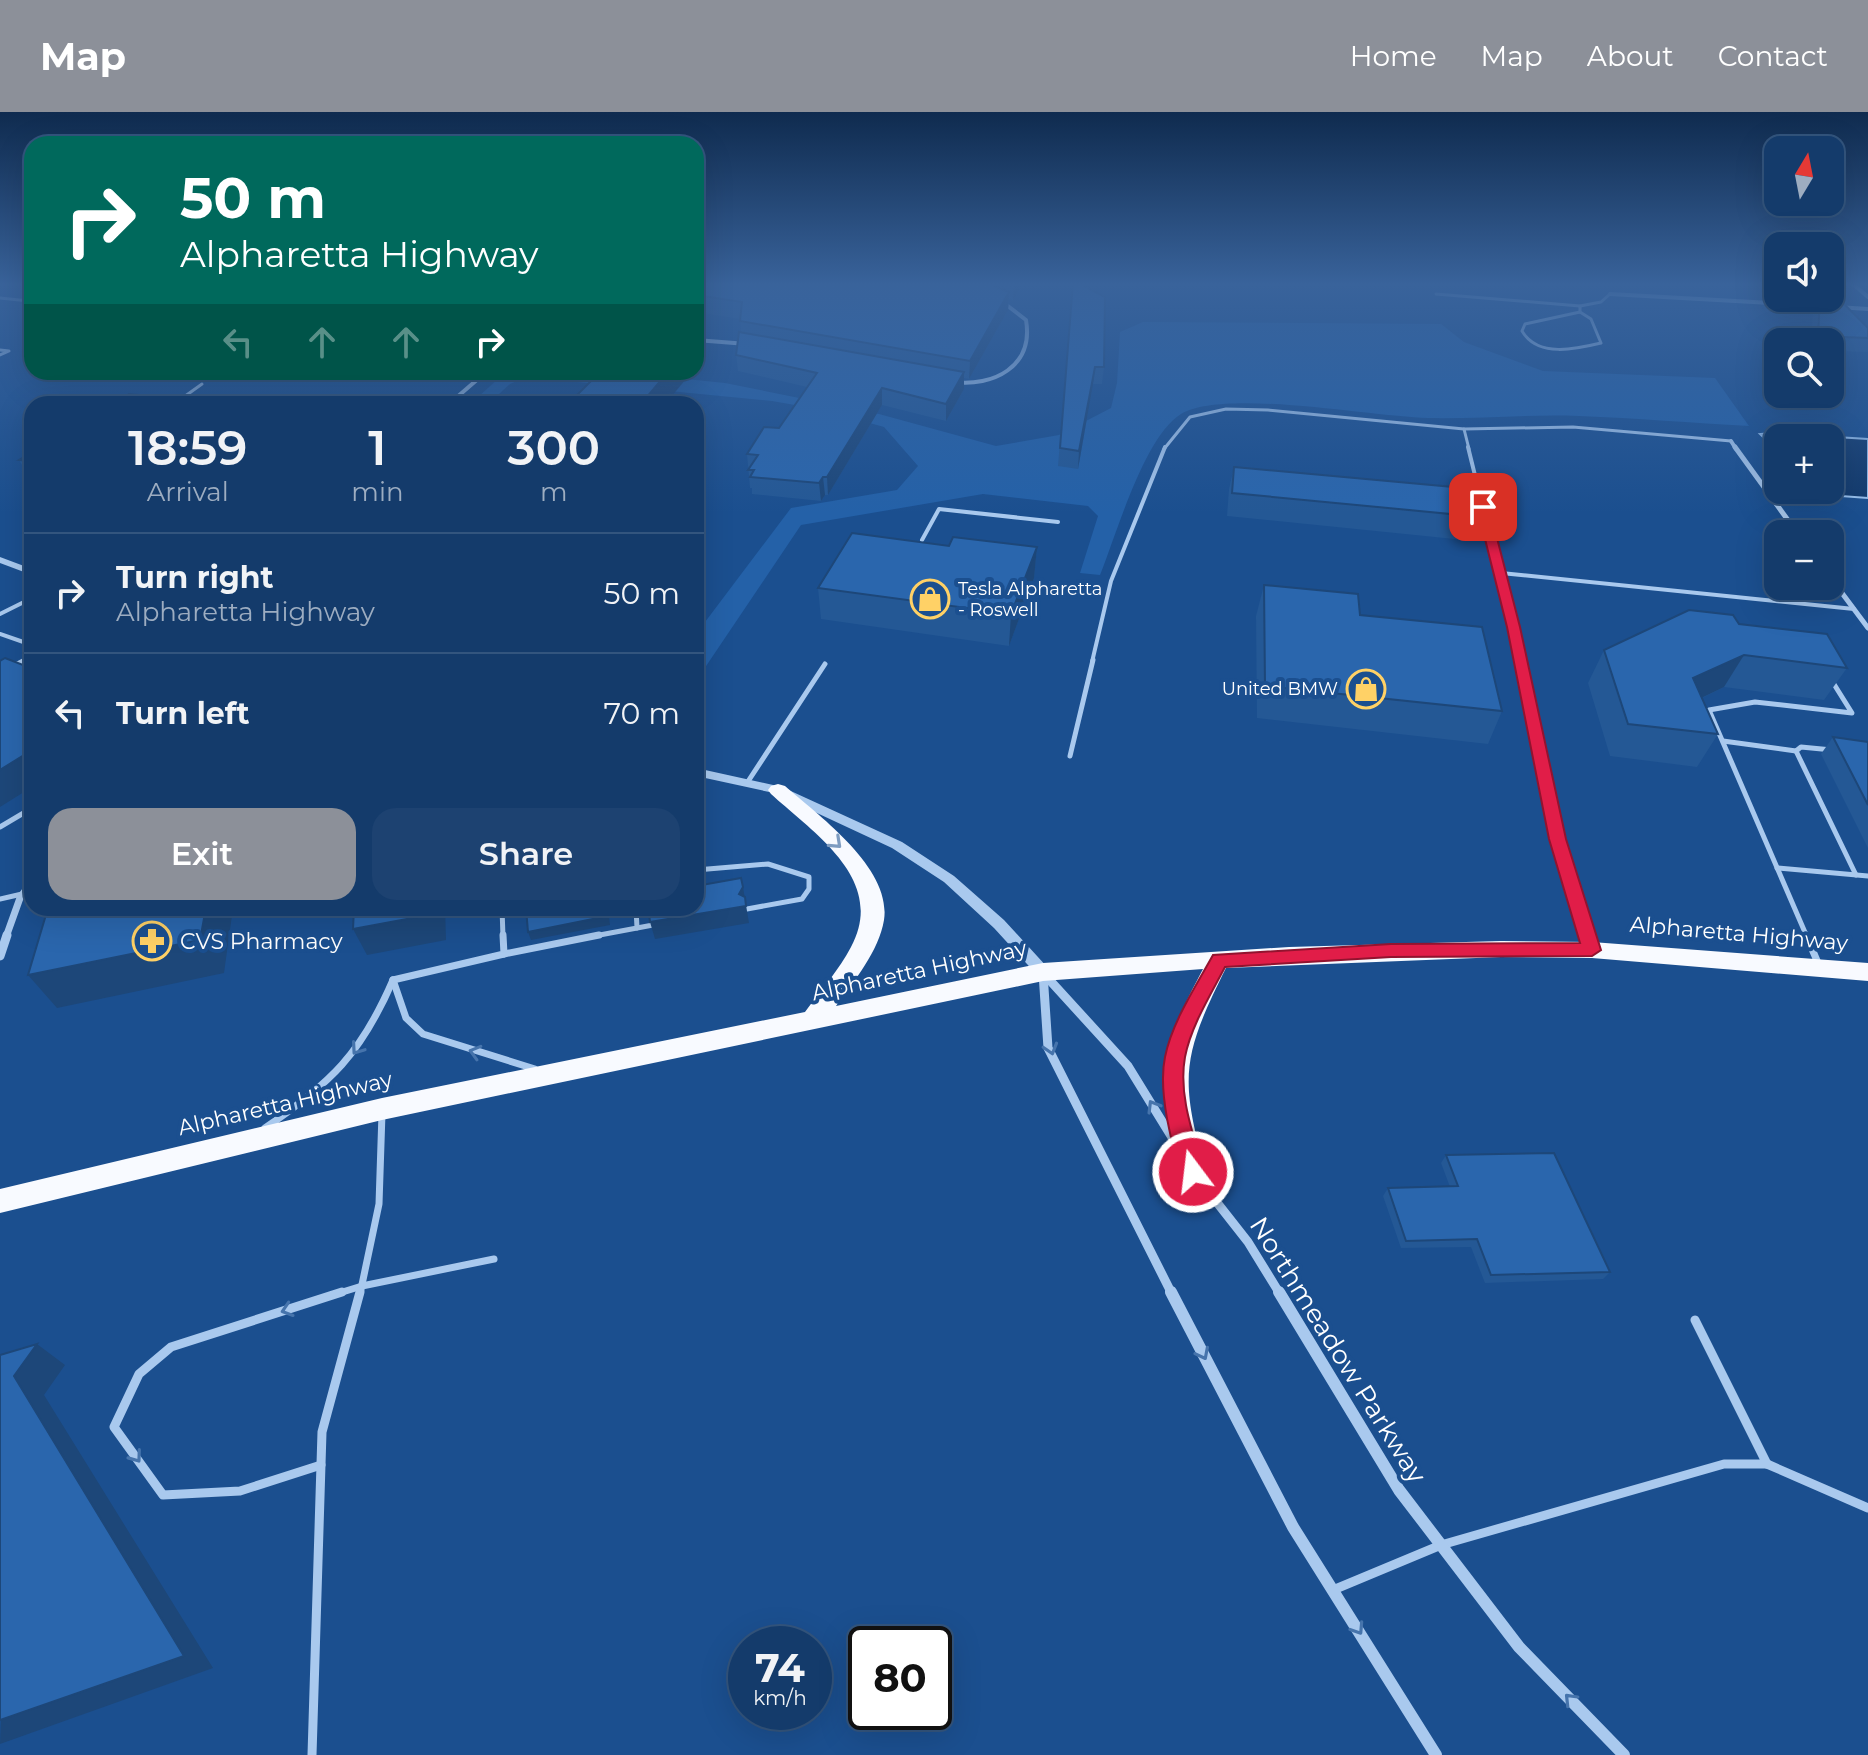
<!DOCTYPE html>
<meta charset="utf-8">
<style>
:root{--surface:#143b6b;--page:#1d4271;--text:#f1f3f6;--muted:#9dadc1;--line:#33557e;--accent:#8c9099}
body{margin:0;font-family:Montserrat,sans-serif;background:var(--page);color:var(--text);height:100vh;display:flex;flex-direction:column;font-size:30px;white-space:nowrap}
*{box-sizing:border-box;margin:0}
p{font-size:26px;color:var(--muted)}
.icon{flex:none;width:44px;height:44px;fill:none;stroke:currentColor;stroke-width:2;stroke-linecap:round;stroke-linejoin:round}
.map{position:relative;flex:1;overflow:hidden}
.side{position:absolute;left:24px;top:284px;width:680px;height:520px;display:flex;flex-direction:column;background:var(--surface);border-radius:24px;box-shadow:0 8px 32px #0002,0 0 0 2px var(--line)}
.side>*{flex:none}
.hud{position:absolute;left:24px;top:24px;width:680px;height:244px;border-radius:24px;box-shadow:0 8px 32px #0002,0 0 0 2px var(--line);background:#00695c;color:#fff;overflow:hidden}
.needle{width:52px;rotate:10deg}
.tools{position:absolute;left:1764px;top:24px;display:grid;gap:16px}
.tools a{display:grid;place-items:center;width:80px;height:80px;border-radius:16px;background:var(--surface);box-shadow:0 8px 32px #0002,0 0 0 2px var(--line);font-size:40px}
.speed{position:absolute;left:728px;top:1514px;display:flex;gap:16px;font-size:40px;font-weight:700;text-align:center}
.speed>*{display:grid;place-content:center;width:104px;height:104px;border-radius:50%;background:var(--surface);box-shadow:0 8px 32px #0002,0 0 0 2px var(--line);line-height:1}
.speed small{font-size:20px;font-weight:400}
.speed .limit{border:4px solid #111;border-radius:12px;background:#fff;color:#111}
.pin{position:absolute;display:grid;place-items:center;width:68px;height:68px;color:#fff;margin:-34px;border-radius:16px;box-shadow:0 4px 12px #0006}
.me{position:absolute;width:88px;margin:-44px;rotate:345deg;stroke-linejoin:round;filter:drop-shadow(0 0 6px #0008)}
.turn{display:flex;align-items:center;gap:28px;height:168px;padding:0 24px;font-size:36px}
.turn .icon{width:104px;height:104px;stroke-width:2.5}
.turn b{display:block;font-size:56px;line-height:68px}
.lanes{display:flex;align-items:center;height:76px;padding:0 24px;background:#0003;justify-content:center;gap:40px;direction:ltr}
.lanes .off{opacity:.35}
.eta{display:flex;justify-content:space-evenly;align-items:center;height:136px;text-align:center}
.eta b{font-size:48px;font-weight:600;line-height:56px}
.cta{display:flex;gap:16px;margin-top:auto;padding:16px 24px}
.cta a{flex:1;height:92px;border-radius:24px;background:var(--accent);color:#fff;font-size:32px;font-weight:600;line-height:92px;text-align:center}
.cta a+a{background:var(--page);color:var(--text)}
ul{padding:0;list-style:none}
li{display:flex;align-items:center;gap:24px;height:120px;padding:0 24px;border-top:2px solid var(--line)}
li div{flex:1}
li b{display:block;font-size:30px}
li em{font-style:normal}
header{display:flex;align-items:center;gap:48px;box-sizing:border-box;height:112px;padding:0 40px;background:var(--accent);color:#fff}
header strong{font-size:38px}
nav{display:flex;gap:44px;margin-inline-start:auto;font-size:28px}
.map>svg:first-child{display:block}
.green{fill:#2461a8}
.water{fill:#123a6d;stroke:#9cc4f0;stroke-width:2}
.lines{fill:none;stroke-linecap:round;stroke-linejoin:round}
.service-far4{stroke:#a9c9ee;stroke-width:3}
.service-far3{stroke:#a9c9ee;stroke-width:4}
.service-far2{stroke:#a9c9ee;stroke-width:5}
.service-far1{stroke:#a9c9ee;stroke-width:7}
.service{stroke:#a9c9ee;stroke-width:9}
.minor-far4{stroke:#a9c9ee;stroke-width:4}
.minor-far3{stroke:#a9c9ee;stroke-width:5}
.minor-far2{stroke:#a9c9ee;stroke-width:7}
.minor-far1{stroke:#a9c9ee;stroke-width:9}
.minor{stroke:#a9c9ee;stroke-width:12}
.tertiary{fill:#a9c9ee;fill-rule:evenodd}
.trunk{fill:#f8faff;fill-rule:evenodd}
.wall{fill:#245895}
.shaded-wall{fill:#1d4779}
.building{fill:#2a66ad;stroke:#1d4779;stroke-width:2}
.oneway{stroke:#7e9cc1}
.oneway2{stroke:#4674ac}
.route{fill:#e11d48;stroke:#92132f;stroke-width:2}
.labels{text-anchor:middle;stroke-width:8;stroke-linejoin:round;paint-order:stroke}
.far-poi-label{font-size:18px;fill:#fff;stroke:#1b4f8f;text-anchor:start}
.street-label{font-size:22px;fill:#fff;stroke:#1b4f8f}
.poi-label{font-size:22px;fill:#fff;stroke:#1b4f8f;text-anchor:start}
.near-street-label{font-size:26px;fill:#fff;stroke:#1b4f8f}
</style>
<header>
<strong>Map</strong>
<nav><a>Home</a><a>Map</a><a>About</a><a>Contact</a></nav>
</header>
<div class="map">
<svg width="1868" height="1643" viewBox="0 0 1868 1643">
<rect width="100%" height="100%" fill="#1b4f8f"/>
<!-- green -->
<path class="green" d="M1143,210L1441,212L1464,230L1543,259L1715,266L1749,314C1692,311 1636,306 1579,304C1529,302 1478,307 1428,306C1373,305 1224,276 1181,302C1144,325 1117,421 1100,463L1080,461L1098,404L1088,394L983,382L801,413L696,569V522L791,396L897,378L918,354L884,315L823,298L772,289L526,265L510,272L488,292H470L506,260H618L725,271L879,302L996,334L1059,323L1111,296L1117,271L1120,220Z"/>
<!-- water -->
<polygon class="water" points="1772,321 1868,327 1868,386 1841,384 1821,378 1830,378 1830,326 1778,326 1778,339 1760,322"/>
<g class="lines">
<!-- service-far4 -->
<g class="service-far4">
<polyline points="1436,182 1580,194 1601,190 1610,182"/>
<polyline points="0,186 29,189"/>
<polyline points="1580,194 1580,200"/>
<path d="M1580,200L1591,207L1601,231C1576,237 1538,246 1522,219L1525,212Z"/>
<polyline points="0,238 9,239 0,243"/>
<polyline points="174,292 202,272"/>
<polyline points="1164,337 1190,305 1226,297 1268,298 1464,317"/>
<polyline points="1469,337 1464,317 1573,315 1731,329"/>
</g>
<!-- service-far3 -->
<g class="service-far3">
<polyline points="1468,335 1521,550"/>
<polyline points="922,428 939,397 1058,410"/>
<polyline points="1501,461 1854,497"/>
<polyline points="0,502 32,486"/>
<polyline points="0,522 32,533"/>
<polyline points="21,550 32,544"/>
<polyline points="1092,550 1111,469 1165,335"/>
</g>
<!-- service-far2 -->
<g class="service-far2">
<polyline points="1521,548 1557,727 1588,825"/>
<polyline points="0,561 25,548"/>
<polyline points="1723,629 1796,639 1801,635 1832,638"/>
<polyline points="1796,639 1856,763"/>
<polyline points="1070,644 1093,548"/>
<polyline points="747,671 825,552"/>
<polyline points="0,715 32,696"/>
<polyline points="1777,756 1868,764"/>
<polyline points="696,758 768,752 809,765 809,777 802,787 747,797"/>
<polyline points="0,787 22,782"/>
<polyline points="502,796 503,825"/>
<polyline points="637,816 653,813"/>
<polyline points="589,825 637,816 636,796"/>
<polyline points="1807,825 1709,598 1755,590 1852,601 1832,569"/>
</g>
<!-- service-far1 -->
<g class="service-far1">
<polyline points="1588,823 1591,834"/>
<polyline points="1806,823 1818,851"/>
<polyline points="504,842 599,823"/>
<polyline points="393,868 406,906 423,922 535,957"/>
<polyline points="393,868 504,842 503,823"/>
<path d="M265,1016C331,971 361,942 393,868"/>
<polyline points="336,1182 362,1174 494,1147"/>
<polyline points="360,1182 379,1092 382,1001"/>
</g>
<!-- service -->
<g class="service">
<polyline points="1767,1352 1868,1396"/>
<polyline points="321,1353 240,1379 163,1383 114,1315 139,1262 171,1235 342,1180"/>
<polyline points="1333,1478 1441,1433 1724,1352 1767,1352 1695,1208"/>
<polyline points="312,1643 322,1320 360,1180"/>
</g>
<!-- minor-far4 -->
<g class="minor-far4">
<polyline points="1852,171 1868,185"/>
<polyline points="1610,182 1823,194"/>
<polyline points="1837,195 1868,197"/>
<polyline points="696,228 747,232"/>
<path d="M953,270C993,275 1034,255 1026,208L1000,188"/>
<polyline points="449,292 486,260"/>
<polyline points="1731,329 1736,337"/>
</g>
<!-- minor-far3 -->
<g class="minor-far3">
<polyline points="1735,335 1798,422"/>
<polyline points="1830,465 1868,516"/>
</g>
<!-- minor-far2 -->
<polyline class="minor-far2" points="6,825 20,786 32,769"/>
<!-- minor-far1 -->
<g class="minor-far1">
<polyline points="0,844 7,823"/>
<polyline points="1043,861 1048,936 1172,1182"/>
<polyline points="1045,863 1128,954 1176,1032"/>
<polyline points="1193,1060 1248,1130 1280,1182"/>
</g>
<!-- minor -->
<g class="minor">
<polyline points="1171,1180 1293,1415 1436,1643"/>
<polyline points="1279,1180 1399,1378 1519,1535 1624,1643"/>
</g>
<!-- tertiary -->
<g class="tertiary">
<polygon points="0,445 32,457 32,463 0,451"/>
<polygon points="696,656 782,675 902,730 954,764 1004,808 1048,856 1050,860 1048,864 1038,864 994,816 944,770 892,736 774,681 696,664"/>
</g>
<!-- trunk -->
<path class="trunk" d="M778,672L785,674C819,704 892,756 884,808C879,839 854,869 836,894L1043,851L1289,835L1501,829L1592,830L1868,851V869L1592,846L1501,845L1226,856C1182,944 1179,966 1206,1060L1202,1068L1193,1072L1184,1068L1180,1060C1155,966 1157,944 1203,857L1043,869L382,1008L0,1101V1077L382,986L805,900C821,878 839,858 851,835C887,768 815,722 771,682L768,678L771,674Z"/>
</g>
<!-- wall -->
<g class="wall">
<polygon points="696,171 1023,171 1013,189 1009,187 1008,198 969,267 964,266 964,277 946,309 882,293 828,383 825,383 821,389 752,382 752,376 750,376 747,342 779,316 807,275 738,259 736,243 741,221 740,207 696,200"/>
<polygon points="1073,171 1104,255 1102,272 1093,272 1078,357 1058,354"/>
<polygon points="1819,186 1868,216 1868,240 1830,239 1830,230 1811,230 1813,199"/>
<polygon points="32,340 32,370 19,348"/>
<polygon points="1234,355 1482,405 1474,429 1227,404 1229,377"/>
<polygon points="949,434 1037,435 1034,466 1009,534 821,507 818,476"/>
<polygon points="1264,473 1502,599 1488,632 1257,606 1256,504"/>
<polygon points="1739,512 1847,556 1824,588 1724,575 1702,586 1718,622 1697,655 1610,644 1588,571 1604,538"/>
<polygon points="1833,625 1868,630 1868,736 1821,642"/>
<polygon points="1446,1043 1610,1160 1603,1167 1485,1171 1471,1135 1401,1136 1383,1084 1388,1076 1450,1075 1441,1051"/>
</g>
<!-- shaded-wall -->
<g class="shaded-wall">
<polygon points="1014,171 1023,171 1013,189 1014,172"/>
<polygon points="1009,180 1008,198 969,267 970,249"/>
<polygon points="703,220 706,242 696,255 696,228"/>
<polygon points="1095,255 1093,272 1078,357 1079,339"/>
<polygon points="668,260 692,260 665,292 641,292"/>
<polygon points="964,260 964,277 946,309 946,292"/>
<polygon points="882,276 882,293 828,383 827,365"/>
<polygon points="823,365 825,383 821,389 819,371"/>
<polygon points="1037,435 1034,466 1009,534 1011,502"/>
<polygon points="1744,543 1724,575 1674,599 1693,566"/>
<polygon points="32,638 32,675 0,695 0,658"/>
<polygon points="743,775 749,811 655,827 650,810 739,782"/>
<polygon points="206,796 233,796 224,861 57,896 28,863"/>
<polygon points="434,796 445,796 446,828 367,843 353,817"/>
<polygon points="608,796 610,813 531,828 528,820"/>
<polygon points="37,1232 65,1253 44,1283 213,1556 0,1632 14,1264"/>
</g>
<!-- building -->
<g class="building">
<polygon points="696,171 987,171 1009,180 970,249 740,209 742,190 696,183"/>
<polygon points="1073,171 1079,171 1105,185 1104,255 1095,255 1079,339 1060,336"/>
<polygon points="1820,186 1839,187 1868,216 1868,226 1818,224"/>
<polygon points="696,219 703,220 696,228"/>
<polygon points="739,220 964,260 946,292 882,276 827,365 823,365 819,371 750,365 754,358 748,358 758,343 747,342 764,315 779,316 817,261 736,243"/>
<polygon points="600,260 668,260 641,292 568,292"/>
<polygon points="129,282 193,288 187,292 113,292"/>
<polygon points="32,340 32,349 19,348"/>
<polygon points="1234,355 1475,377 1482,405 1232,381"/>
<polygon points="852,421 949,434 953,425 1037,435 1011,502 818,476"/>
<polygon points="1264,473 1358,482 1360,503 1482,515 1502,599 1265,574"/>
<polygon points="1689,498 1733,503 1739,512 1827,522 1847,556 1744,543 1693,566 1718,622 1628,612 1604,538"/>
<polygon points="5,546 28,555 32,553 32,638 0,658 0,549"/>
<polygon points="1833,625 1868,630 1868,693"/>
<polygon points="741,766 743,775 739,782 745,785 746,794 650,810 649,801 654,796 696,796 696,774"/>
<polygon points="48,796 206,796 200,828 28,863"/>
<polygon points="354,796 434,796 434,802 353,817"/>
<polygon points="526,796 607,796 608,804 528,820"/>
<polygon points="1554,1041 1610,1160 1491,1163 1477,1127 1406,1129 1388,1076 1458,1074 1446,1043"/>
<polygon points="37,1232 14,1264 184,1544 0,1608 0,1243"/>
</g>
<!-- one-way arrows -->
<defs><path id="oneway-chevron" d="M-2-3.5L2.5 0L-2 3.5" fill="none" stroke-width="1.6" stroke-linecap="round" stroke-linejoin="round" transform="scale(2)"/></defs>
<use class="oneway" href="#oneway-chevron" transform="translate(836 731) rotate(43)"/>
<g class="oneway2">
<use href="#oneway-chevron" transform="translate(357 937) rotate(125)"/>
<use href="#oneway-chevron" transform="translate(1051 937) rotate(73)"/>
<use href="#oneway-chevron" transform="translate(475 940) rotate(-164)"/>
<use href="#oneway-chevron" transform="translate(1153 994) rotate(-121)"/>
<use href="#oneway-chevron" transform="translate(287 1198) rotate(162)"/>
<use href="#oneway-chevron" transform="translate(1203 1242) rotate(63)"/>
<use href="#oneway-chevron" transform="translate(136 1345) rotate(54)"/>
<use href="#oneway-chevron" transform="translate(1358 1517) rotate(57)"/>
<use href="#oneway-chevron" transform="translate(1570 1587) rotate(-134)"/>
</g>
<!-- sky -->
<linearGradient id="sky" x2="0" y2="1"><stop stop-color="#0f2b4f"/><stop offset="0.43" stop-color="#39639b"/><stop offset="1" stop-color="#39639b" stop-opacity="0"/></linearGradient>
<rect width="1868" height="401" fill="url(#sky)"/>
<!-- route -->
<path class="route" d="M1483,391L1489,395L1520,515L1566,727L1601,838L1592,844L1391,845L1225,855C1211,882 1191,914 1185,945C1178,984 1194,1024 1204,1060L1201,1067L1193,1070L1185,1067C1171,1037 1158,978 1165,945C1172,910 1196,874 1213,843L1391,832L1580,831L1549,727L1507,515L1477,395Z"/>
<!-- icons -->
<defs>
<g id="shop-ring" transform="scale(2)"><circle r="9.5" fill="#1b4f8f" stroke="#ffd166" stroke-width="1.5"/><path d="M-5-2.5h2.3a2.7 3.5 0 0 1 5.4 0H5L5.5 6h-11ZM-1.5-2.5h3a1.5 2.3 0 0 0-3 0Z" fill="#ffd166"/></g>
<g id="pharmacy-ring" transform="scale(2)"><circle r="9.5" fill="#1b4f8f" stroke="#ffd166" stroke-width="1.5"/><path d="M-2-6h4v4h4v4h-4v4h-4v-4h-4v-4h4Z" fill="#ffd166"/></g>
</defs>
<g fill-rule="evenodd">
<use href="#shop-ring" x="930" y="487"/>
<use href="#shop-ring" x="1366" y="577"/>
<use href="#pharmacy-ring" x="152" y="829"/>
</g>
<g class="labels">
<!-- far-poi labels -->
<g class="far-poi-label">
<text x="958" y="483">Tesla Alpharetta<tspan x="958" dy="21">- Roswell</tspan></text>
<text x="1338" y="583" text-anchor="end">United BMW</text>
</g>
<!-- street labels -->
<g class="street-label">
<text transform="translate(1739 821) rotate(5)" y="8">Alpharetta Highway</text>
<text transform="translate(919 858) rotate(-12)" y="8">Alpharetta Highway</text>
<text transform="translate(285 991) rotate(-13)" y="8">Alpharetta Highway</text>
</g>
<!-- poi labels -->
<g class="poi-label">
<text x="180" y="837">CVS Pharmacy</text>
</g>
<!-- near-street labels -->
<g class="near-street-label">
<text transform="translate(1338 1238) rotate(58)" y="9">Northmeadow Parkway</text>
</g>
</g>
</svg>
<div class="tools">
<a><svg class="needle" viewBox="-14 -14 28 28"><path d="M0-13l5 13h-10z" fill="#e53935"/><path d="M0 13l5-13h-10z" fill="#9dadc1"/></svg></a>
<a><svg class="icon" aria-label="sound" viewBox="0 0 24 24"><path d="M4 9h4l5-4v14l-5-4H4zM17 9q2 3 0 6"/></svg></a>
<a><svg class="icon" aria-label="search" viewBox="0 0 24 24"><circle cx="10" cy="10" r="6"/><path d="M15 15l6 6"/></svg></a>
<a>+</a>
<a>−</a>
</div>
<div class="speed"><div>74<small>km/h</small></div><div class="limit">80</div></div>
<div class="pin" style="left:1483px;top:395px;background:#d93025"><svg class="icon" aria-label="arrive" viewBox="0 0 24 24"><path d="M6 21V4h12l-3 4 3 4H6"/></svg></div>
<svg class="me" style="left:1193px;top:1060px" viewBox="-20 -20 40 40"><circle r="17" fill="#e11d48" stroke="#fff" stroke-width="3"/><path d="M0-11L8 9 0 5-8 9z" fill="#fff"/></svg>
<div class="hud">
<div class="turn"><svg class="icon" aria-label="right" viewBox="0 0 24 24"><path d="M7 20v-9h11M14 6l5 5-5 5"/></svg><div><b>50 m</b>Alpharetta Highway</div></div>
<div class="lanes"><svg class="icon off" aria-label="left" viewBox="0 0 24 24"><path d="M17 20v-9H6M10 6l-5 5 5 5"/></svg><svg class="icon off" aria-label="ahead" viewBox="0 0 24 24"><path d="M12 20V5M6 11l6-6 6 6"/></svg><svg class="icon off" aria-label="ahead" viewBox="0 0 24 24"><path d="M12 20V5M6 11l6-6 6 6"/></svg><svg class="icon" aria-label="right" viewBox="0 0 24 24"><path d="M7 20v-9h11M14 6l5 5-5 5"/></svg></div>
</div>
<section class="side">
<div class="eta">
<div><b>18:59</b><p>Arrival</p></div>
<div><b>1</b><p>min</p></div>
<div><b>300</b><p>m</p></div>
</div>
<ul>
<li><svg class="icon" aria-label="right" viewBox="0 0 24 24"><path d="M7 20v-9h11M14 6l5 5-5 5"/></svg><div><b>Turn right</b><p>Alpharetta Highway</p></div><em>50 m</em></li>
<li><svg class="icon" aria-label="left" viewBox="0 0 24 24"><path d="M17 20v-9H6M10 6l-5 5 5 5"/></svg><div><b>Turn left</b></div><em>70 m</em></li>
</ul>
<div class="cta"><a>Exit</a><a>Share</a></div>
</section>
</div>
